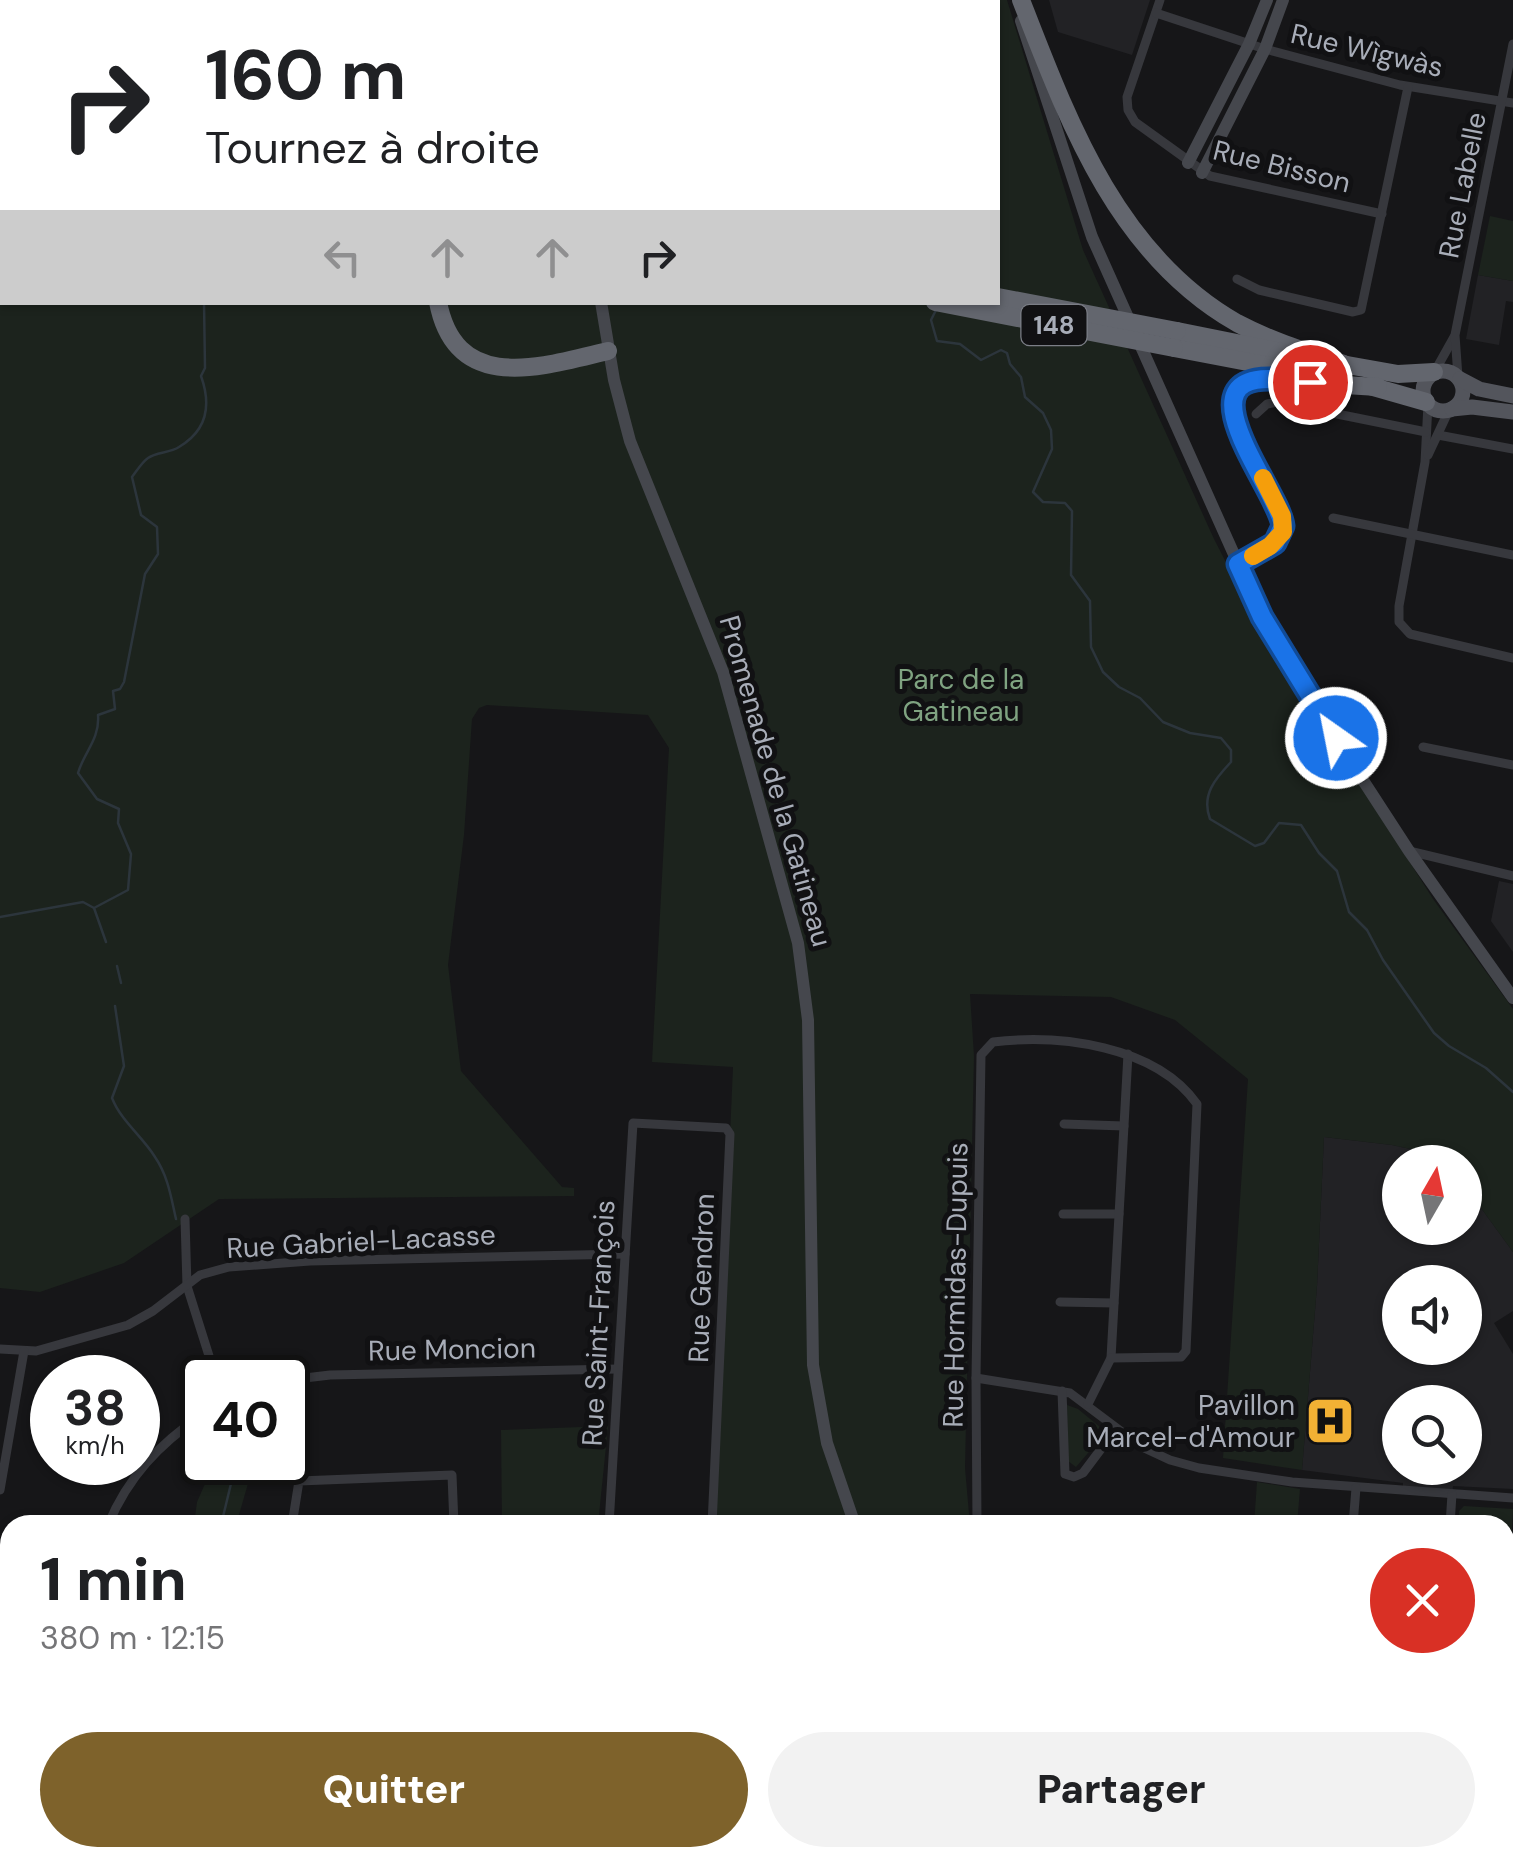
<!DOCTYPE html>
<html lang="fr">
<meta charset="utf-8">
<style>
:root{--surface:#fff;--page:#f2f2f2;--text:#202124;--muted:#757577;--accent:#7e622b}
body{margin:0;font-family:"DM Sans",sans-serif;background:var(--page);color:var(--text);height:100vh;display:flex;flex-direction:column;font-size:38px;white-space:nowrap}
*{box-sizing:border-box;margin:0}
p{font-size:32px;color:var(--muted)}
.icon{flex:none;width:55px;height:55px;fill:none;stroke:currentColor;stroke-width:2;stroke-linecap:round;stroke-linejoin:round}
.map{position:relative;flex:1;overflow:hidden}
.panel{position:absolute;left:0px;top:1515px;width:1515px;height:352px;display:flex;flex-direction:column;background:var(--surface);border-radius:30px 30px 0 0;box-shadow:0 2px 8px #0004}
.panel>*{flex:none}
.top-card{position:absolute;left:0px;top:0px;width:1000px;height:305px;box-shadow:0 2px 8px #0004;background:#fff;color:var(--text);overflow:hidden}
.needle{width:65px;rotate:9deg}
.tools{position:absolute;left:1382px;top:1145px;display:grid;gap:20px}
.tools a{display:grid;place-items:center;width:100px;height:100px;border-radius:50%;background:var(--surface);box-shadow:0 2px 8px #0004;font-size:50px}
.speed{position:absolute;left:30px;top:1355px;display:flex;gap:20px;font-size:50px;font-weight:700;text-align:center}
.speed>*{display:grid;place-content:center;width:130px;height:130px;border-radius:50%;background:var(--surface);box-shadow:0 2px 8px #0004;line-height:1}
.speed small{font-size:25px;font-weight:400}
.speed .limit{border:5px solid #111;border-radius:15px;background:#fff;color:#111}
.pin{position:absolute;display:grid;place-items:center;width:85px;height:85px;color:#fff;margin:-42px;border:5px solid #fff;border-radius:50%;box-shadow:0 2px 10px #0007}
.me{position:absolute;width:110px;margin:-55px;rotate:327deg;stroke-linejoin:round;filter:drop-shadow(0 0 8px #0008)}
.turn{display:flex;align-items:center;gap:35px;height:210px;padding:0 40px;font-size:45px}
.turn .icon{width:130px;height:130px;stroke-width:2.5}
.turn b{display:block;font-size:70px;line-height:85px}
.lanes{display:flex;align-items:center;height:95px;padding:0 40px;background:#0003;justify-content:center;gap:50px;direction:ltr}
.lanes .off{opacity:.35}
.round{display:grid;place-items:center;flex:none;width:105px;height:105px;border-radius:52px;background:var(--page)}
.summary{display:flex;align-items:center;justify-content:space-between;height:170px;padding:0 40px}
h1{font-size:60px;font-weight:800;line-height:75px}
.action{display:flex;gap:20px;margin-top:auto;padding:20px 40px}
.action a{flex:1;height:115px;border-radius:60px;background:var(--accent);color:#fff;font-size:40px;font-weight:800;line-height:115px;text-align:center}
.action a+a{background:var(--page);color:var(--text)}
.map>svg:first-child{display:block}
.built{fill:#222225;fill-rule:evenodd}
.green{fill:#1c231d;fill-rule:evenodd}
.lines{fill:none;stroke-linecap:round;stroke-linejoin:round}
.stream{stroke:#2c353c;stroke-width:2.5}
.street{stroke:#37383d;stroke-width:9}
.secondary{stroke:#45474d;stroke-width:12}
.primary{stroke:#53555c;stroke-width:15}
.highway{stroke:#63666e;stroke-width:18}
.highway-bridge{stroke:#63666e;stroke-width:18}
.route-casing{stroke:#114b97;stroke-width:25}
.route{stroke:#1a73e8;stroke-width:18}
.slow{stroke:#f59e0b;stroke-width:18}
.labels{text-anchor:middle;stroke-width:10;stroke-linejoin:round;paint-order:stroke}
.shield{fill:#111113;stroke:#7b7e86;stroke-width:2.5}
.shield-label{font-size:25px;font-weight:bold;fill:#a8adb8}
.street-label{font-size:28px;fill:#a8adb8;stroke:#111113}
.park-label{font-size:28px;fill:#7fa381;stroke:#111113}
.poi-label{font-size:28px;fill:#a8adb8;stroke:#111113;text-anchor:end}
</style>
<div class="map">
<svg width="1513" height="1866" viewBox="0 0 1513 1866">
<rect width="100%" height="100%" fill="#161618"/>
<!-- built -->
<g class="built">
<polygon points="1049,0 1150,0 1132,55 1058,32"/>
<polygon points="1478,275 1513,281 1513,302 1506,301 1499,345 1466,339"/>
<polygon points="1499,881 1513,884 1513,952 1491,921"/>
<path d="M1324,1137L1392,1145L1444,1156L1449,1162H1400V1228H1465V1186L1513,1252V1311L1494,1323L1513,1354V1489L1453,1486L1452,1498L1403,1494V1483L1302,1470L1317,1286ZM1400,1282H1465V1348H1400ZM1400,1402H1465V1468H1400Z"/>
<polygon points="1505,1777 1513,1777 1513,1866 1216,1866 1216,1858 1505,1858"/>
<polygon points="995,1858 1131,1858 1132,1866 995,1866"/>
</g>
<!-- green -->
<g class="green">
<path d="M0,0H1007L1083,250L1214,539L1250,609L1433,899L1513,1009V1252L1465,1186V1162H1449L1444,1156L1392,1145L1324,1137L1317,1286L1302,1470L1223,1458L1248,1079L1175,1020L1111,997L970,994L974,1056L965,1468L970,1525H713L733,1067L652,1062L669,748L648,715L487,705L479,708L472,719L464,835L448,965L461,1071L562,1187L574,1188V1196L219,1199L124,1263L40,1292L0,1288ZM2,2H998V302H2Z"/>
<polygon points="1490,216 1513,221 1513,281 1478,275"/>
<polygon points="1067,1405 1078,1409 1106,1432 1076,1467 1068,1461"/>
<polygon points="608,1426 598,1525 502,1525 501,1430"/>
<polygon points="214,1463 254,1463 236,1525 194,1525 197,1502"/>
<polygon points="1257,1482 1300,1489 1297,1525 1254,1525"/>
<polygon points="1464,1506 1513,1509 1511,1549 1505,1548 1505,1525 1459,1525 1459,1511"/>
</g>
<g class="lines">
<!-- stream -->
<g class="stream">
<polyline points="26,0 29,2"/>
<polyline points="802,0 802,2"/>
<path d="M936,310L931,320L937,341L960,344L981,360L1001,350L1007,353L1010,364L1021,377L1025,397L1043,413L1051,430L1052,449L1033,492L1043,502L1065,503L1072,511L1071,575L1090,601L1091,647L1103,672L1119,687L1140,698L1163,722L1190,733L1221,738L1231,750V762C1215,779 1201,795 1210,819L1255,846L1264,843L1279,823L1301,825L1319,853L1337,871L1349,912L1367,930L1383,960L1434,1033L1449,1046L1486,1068L1513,1092"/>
<path d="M94,908L128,890L131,854L118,823L119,809L97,799L78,773C84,752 100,739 98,715L115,709L113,691L120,689L124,682L145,574L158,554L157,527L141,515L132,477C136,472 142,462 148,458C156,452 170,453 179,447C208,430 211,404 201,376L205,368L204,302"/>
<polyline points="0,917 83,902 94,908 106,942"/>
<polyline points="117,966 121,983"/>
<path d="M115,1006L124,1066L112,1098C121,1121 142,1136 155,1157C168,1176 171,1197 176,1219"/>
<polyline points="221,1525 236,1463"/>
<polyline points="46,1866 48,1858"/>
</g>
<!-- street -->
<g class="street">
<polyline points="1160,0 1127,97 1128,110 1135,122 1210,176 1382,214"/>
<polyline points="1156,13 1265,49 1400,85 1513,103"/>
<polyline points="1237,279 1259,290 1353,312 1361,310 1408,87"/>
<polyline points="1435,371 1454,337"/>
<polyline points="1458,377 1455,335 1513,44"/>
<polyline points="1428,404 1425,462 1399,606 1399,622 1410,634 1513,658"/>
<polyline points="1256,414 1267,404 1278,402 1426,432"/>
<polyline points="1438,435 1513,449"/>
<polyline points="1428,455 1449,410"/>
<polyline points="1333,518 1513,555"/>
<polyline points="1423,747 1513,765"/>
<polyline points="1409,851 1513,876"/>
<polyline points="1064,1124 1124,1126"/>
<polyline points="1063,1214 1119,1214"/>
<polyline points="185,1219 187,1286 216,1378"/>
<polyline points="1060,1302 1114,1303"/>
<polyline points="0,1349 36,1351 128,1325 153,1311 200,1275 229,1267 310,1261 625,1254"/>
<polyline points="976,1378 1070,1393 1142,1447 1170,1460 1199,1468 1292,1482 1513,1498"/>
<polyline points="288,1380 330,1375 618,1369"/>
<polyline points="1062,1391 1065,1474 1074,1477 1083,1473 1116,1429"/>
<polyline points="1088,1404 1111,1358 1128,1054"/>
<polyline points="0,1490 24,1351"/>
<path d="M108,1525C128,1477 159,1444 202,1415"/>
<polyline points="292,1525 299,1481 452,1475 454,1525"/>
<polyline points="609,1525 633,1123 726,1128 730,1134 712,1525"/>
<path d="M977,1525L976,1378L981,1055L993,1042C1059,1034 1155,1045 1197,1104L1186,1351L1181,1357L1111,1358"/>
<polyline points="1353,1525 1356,1488"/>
<polyline points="1450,1525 1452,1494"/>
<polyline points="0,1798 10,1794"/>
<polyline points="185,1858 186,1866"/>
<polyline points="557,1866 557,1858"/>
<polyline points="813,1866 814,1858"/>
<polyline points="995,1866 996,1858"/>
<polyline points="1171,1866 1171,1858"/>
</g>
<!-- secondary -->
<g class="secondary">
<polyline points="566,0 567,2"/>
<polyline points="1021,21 1092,237 1262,617 1316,708 1409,851 1513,998"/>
<polyline points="1188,163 1249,44 1267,0"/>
<polyline points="1202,173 1265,49 1283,0"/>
<polyline points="601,302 614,380 630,441 723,672 798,943 808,1020 813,1365 827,1443 855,1525"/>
<polyline points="1505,1769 1513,1769"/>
<polyline points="397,1866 466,1858"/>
</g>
<!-- primary -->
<g class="primary">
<circle cx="1443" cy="391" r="20"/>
<polyline points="1460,379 1479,389 1513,396"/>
<polyline points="1452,409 1472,407 1513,412"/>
</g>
<!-- highway -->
<g class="highway">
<polyline points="244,0 247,2"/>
<polyline points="272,0 275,2"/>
<path d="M1021,0C1068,121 1117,255 1237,323C1271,341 1307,352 1344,364"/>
<polyline points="403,2 405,0"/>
<path d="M438,302C456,396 544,366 608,351"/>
<polyline points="1177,331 1281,352"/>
<polyline points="1174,348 1301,372"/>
<polyline points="1336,363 1398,374 1434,372"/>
<polyline points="1370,386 1426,402"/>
<path d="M1238,565C1251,557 1277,549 1282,533C1295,496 1180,392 1260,380L1378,387"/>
</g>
<!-- highway-bridge -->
<g class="highway-bridge">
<polyline points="998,297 1177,331"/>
<polyline points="935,302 1174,348"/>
</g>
</g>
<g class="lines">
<!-- route casing -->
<g class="route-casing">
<path id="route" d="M1310,382C1293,381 1273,377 1256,380C1193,391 1280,494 1283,526L1275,543L1238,564L1262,617L1336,738"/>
</g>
<!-- route -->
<use href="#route" class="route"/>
<!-- slow -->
<polyline class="slow" points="1253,556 1270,546 1283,532 1282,516 1263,478"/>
</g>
<!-- icons -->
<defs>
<g id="hospital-square" transform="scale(2.5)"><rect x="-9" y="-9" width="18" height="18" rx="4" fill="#f2b134" stroke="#111113"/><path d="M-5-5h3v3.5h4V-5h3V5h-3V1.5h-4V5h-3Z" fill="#111"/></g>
</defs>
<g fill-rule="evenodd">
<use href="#hospital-square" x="1330" y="1421"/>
</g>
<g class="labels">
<!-- shield labels -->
<rect class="shield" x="1021.5" y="305" width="65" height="40" rx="8"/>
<g class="shield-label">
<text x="1054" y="334">148</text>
</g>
<!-- street labels -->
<g class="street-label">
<text transform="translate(1367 50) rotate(13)" y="10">Rue Wìgwàs</text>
<text transform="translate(1282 166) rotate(14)" y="10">Rue Bisson</text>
<text transform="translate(1462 185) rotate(-79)" y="10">Rue Labelle</text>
<text transform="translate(776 781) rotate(74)" y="10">Promenade de la Gatineau</text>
<text transform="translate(361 1241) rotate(-3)" y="10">Rue Gabriel-Lacasse</text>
<text transform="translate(701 1278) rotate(-88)" y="10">Rue Gendron</text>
<text transform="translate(955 1285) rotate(-89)" y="10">Rue Hormidas-Dupuis</text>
<text transform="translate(598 1323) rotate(-87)" y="10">Rue Saint-François</text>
<text transform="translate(452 1349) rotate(-1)" y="10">Rue Moncion</text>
</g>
<!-- park labels -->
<g class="park-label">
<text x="961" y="689">Parc de la<tspan x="961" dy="32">Gatineau</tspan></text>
</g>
<!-- poi labels -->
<g class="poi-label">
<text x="1295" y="1415">Pavillon<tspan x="1295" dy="32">Marcel-d'Amour</tspan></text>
</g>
</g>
</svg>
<div class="tools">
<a><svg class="needle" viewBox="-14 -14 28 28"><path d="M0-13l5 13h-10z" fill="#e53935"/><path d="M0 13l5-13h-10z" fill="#757577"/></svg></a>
<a><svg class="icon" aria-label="sound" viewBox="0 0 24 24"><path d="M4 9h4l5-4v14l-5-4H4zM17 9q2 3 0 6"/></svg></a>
<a><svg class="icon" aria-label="search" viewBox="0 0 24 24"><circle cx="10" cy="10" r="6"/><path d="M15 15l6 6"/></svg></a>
</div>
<div class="speed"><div>38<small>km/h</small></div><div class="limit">40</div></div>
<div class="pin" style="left:1310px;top:382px;background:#d93025"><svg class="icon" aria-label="arrive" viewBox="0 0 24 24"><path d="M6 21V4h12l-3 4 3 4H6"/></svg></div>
<svg class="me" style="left:1336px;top:738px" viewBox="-20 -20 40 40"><circle r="17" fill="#1a73e8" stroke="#fff" stroke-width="3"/><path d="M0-11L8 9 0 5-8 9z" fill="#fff"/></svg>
<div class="top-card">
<div class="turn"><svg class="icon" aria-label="right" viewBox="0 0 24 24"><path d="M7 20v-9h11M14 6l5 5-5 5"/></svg><div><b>160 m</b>Tournez à droite</div></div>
<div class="lanes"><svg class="icon off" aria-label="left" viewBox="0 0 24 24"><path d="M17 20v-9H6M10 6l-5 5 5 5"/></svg><svg class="icon off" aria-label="ahead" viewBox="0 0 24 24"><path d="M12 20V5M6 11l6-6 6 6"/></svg><svg class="icon off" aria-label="ahead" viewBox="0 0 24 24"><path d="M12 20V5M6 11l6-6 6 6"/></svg><svg class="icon" aria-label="right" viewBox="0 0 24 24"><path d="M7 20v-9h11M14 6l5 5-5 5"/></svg></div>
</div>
<section class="panel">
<div class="summary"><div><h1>1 min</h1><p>380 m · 12:15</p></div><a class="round" style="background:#d93025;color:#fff"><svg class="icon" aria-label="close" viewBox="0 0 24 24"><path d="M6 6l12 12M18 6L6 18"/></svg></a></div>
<div class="action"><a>Quitter</a><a>Partager</a></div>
</section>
</div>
